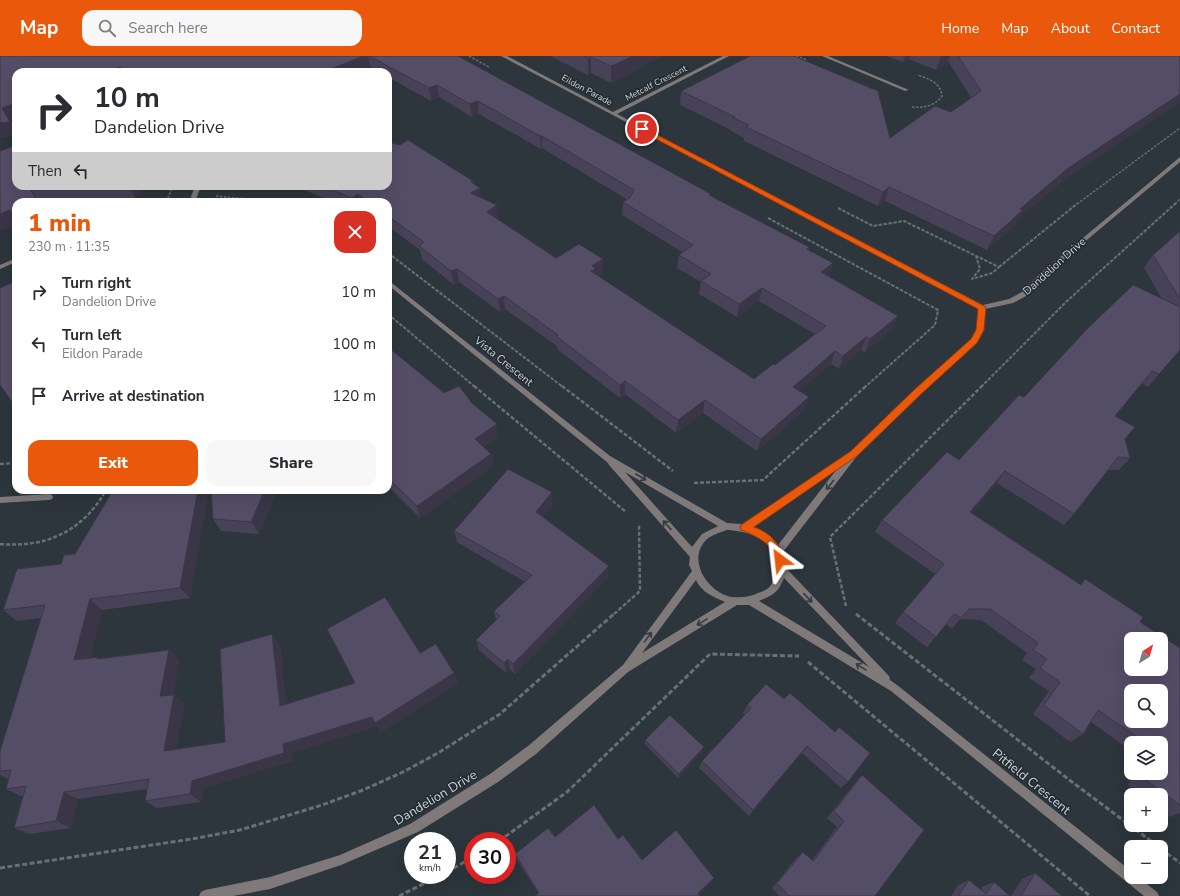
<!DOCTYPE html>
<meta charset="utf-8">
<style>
:root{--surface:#fff;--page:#f7f7f7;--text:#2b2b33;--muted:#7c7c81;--accent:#ea580c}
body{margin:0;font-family:"Nunito Sans",sans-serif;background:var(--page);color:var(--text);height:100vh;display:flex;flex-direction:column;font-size:15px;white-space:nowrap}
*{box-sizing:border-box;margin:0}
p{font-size:13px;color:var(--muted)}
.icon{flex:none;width:22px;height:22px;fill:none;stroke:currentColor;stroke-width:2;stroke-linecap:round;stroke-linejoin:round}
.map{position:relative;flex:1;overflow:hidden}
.sheet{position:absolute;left:12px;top:142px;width:380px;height:296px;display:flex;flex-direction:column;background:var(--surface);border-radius:12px;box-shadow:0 4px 16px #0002}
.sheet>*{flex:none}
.banner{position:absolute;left:12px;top:12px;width:380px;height:122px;border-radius:12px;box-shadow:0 4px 16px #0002;background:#fff;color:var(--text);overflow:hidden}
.needle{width:26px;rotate:37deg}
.controls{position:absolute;left:1124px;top:576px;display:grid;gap:8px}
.controls a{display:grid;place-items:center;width:44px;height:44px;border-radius:8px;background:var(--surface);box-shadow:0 4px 16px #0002;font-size:20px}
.speed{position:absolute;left:404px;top:776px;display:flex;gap:8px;font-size:20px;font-weight:700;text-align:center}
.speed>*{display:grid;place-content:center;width:52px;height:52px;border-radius:50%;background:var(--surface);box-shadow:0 4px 16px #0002;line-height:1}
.speed small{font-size:10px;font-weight:400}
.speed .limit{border:6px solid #d22;background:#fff;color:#111}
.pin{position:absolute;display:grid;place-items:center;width:34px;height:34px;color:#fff;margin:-17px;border:2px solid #fff;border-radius:50%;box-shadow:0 1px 4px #0007}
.me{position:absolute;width:44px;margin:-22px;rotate:330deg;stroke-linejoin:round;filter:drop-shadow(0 0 3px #0008)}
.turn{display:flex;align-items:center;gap:14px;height:84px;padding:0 16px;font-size:18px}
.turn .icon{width:52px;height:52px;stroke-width:2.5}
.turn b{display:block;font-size:28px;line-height:34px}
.then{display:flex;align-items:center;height:38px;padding:0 16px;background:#0003;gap:8px;font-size:15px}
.round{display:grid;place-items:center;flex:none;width:42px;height:42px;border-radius:12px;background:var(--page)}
.head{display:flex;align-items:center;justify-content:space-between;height:68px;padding:0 16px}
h1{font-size:24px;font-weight:800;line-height:30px;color:var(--accent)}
.action{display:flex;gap:8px;margin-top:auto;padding:8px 16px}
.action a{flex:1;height:46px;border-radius:12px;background:var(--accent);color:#fff;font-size:16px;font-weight:800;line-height:46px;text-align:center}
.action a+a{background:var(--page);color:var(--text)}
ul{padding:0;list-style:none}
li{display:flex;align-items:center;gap:12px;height:52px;padding:0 16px}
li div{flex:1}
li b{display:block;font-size:15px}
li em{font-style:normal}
header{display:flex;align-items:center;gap:24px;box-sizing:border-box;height:56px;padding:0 20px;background:var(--accent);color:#fff}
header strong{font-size:19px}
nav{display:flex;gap:22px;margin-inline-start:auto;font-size:14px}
.search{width:280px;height:36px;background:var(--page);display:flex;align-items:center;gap:10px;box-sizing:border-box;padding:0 14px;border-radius:12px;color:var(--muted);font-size:15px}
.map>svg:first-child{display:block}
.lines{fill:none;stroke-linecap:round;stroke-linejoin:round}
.path-far3{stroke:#677076;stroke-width:1.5;stroke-dasharray:2.5 1.5;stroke-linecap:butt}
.path-far2{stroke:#677076;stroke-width:2;stroke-dasharray:3.5 1.5;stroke-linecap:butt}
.path-far1{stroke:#677076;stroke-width:2.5;stroke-dasharray:4 2;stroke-linecap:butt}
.path{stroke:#677076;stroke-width:3;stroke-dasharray:5 2.5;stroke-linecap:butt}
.minor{fill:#7f797a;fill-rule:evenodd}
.wall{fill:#484258}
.shaded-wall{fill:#3b3647}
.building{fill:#544d66;stroke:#3b3647;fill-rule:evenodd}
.oneway{stroke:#353b40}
.route{fill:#ea580c;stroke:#983908}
.labels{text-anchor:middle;stroke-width:3;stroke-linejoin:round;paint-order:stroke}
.far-street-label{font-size:9px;fill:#ccd2d7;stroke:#222b32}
.street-label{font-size:11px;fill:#ccd2d7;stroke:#222b32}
.near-street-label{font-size:13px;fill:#ccd2d7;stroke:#222b32}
</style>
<header>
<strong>Map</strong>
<div class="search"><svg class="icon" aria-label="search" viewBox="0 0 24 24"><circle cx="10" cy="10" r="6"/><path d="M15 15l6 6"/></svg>Search here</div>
<nav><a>Home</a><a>Map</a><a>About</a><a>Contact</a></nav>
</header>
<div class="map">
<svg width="1180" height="840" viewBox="0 0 1180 840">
<rect width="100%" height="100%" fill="#2c363c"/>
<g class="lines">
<!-- path-far3 -->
<g class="path-far3">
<polyline points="469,0 489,11"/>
<polyline points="796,0 807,4"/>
<path d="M912,51C924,52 935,50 942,40C941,27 928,22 917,19"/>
<polyline points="216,140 277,146"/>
<polyline points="157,146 167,144 173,130"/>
<polyline points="1077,148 1180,72"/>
<polyline points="1175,148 1180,143"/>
</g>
<!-- path-far2 -->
<g class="path-far2">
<polyline points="838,152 873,170 904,165 999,211 992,217 972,223 980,213 976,200"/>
<polyline points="768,162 938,254 935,269 865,331"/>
<polyline points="388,197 563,331"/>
<polyline points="999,211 1078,147"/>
<polyline points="388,258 475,331"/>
<polyline points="981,331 1067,245 1176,147"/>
</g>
<!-- path-far1 -->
<g class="path-far1">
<polyline points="474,330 626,456"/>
<polyline points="562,330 673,415"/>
<polyline points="0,408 16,407"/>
<polyline points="694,427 763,424 866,330"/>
<path d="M0,488C47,492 83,475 106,434"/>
<polyline points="846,550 830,481 982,330"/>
<polyline points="614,558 640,535 639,469"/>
</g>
<!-- path -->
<g class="path">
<polyline points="856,558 1072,726 1159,791"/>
<polyline points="808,606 1090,840"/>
<polyline points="499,785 567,736 710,598 799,600"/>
<polyline points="1161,793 1180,807"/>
<polyline points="0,812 192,783 240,774 322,749 363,734 403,716 438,697 500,658 615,557"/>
<polyline points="447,816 473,801"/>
<polyline points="399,840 441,819"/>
</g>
<!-- minor -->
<g class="minor">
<path d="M501,0H507L613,56L723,0H729L617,58L983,249L1009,243L1022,236L1041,217L1180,101V106L1045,219L1026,240L1013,247L985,253L983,274L976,287L920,339L857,400L783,496L786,508L785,511L889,620L890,624L897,629L1131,815V821H1138L1157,836L1159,840H1144L891,635L749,549H737L628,616L536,698L498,726L418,776L341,809L270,833L233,840H199L201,836L205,834L270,821L340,799L410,768L490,718L528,690L623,609L692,515L689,509L690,501L609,409L608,407L388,229V224L610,400L727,467L742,468L844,401L848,400L914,335L971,283L977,274L979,252ZM837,413L778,489L769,480L752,471ZM625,416L718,470L702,478L692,491ZM727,474C748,475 780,485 776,512C776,518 775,524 771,529C768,534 763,535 758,537C750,541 741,542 731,541C707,536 686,503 707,483C712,479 721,476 727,474ZM784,522L869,611L759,545C773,539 778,537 784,522ZM696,524C701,536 714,541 725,546L642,597Z"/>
<polygon points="822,0 828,0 909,34 905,35"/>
<polygon points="195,130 201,130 195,146 189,146"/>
<polygon points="16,202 16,206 0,213 0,209"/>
<polygon points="49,438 52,439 53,441 52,443 49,444 0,447 0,441"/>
</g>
</g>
<!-- wall -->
<g class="wall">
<polygon points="0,0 458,0 711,140 809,191 809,194 833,207 829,220 892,273 865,296 861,294 839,313 831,308 799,335 805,354 757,395 703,357 676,377 625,338 620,342 557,293 557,290 505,253 500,256 459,226 454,229 422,203 420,194 388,170 388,146 333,146 295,130 292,130 388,130 473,127 481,142 498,162 497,163 556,202 603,217 598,220 754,323 775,309 815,278 759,245 737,261 699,238 701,226 677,212 679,199 682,196 622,159 623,146 628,144 542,92 541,93 479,58 472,61 439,41 431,45 388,21 388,16 379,16 370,11 16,16 10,64 16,75 16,79 0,81"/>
<polygon points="550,0 663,0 641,10 641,12 611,27 591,17 588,19"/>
<polygon points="887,0 1180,0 1098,101 1060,127 1020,161 1016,168 987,194 885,145 878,150 744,85 744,82 731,75 731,74 680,49 681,35 890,82 951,56 971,42 948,5 936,14 909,3 903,6"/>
<polygon points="16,130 145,130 136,143 36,142 38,146 16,146"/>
<polygon points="1180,175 1180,294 1148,331 1142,327 1115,360 1125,383 1130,402 1119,414 1108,414 1074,458 1064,469 997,427 971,457 1080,529 1085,523 1140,566 1180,592 1180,757 1170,761 1161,754 1161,739 1141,739 1128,729 1136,717 1161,717 1161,687 1131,687 1131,695 1091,666 1083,678 1070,686 1033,658 1049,635 1029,622 1036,613 1022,604 1027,597 981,564 960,563 952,573 946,568 927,591 895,567 903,556 935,518 875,476 882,464 959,404 1024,341 1162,243 1144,212 1153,199"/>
<polygon points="388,291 498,380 483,391 491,398 493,410 420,462 388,430"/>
<polygon points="143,434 205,434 208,438 190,542 102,554 90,602 100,603 169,594 179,604 173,639 174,639 184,648 176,694 225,686 272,578 280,589 286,648 355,627 420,597 454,617 458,627 381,676 377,670 291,697 292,705 203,732 201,746 157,752 145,745 147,733 78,743 71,772 30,778 14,772 23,740 21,740 6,733 8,723 0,719 0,695 41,562 17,565 3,554 61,508 75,498"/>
<polygon points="276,437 259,478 221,475 213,463"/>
<polygon points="553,448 543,461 608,521 515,618 510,613 506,617 479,594 476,584 496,564 494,555 525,526 457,486 454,475"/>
<polygon points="766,628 848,726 841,732 802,697 749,760 699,712 702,705 745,659 743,657 747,649"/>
<polygon points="645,684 704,691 703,695 678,722 645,688"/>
<polygon points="862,719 875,840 779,840 772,832 797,801 803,796 812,804 837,771 827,762 855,727"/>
<polygon points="555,781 618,783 642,804 710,827 699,838 538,837 517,804 515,798"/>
<polygon points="1035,817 1062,840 1011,840 1022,823"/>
<polygon points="969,824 981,834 982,831 994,826 1010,840 951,840 958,829"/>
</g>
<!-- shaded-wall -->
<g class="shaded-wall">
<polygon points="364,0 368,0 370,11 358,16 327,16 326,15"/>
<polygon points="633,0 663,0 641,10 641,12 611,27 611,10"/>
<polygon points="905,0 910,0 909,3 903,6"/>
<polygon points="941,0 950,0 948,5 936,14"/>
<polygon points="591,1 591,17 588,19 588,2"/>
<polygon points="121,11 123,16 106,16"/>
<polygon points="437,29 439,41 431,45 429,32"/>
<polygon points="1180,38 1180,46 1060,127 1020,161 1016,168 987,194 994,180 1020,153 1067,113"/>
<polygon points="478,45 479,58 472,61 470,48"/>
<polygon points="16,47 16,62 10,64 16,75 16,79 0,81 0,67 2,52"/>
<polygon points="540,80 542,80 542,92 541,93"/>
<polygon points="473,125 474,135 480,132 482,145 471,137 471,126"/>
<polygon points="129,130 145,130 136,143"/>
<polygon points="889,131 885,145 878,150 883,136"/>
<polygon points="358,138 360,146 353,146 352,142"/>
<polygon points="497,149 498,162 488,169 487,156"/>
<polygon points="10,154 16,158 16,169 0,175 0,158"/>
<polygon points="603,203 603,217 595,221 591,215 592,210"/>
<polygon points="833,207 829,220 821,216"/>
<polygon points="457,213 459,226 454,229 451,215"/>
<polygon points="762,232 759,245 737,261 739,248"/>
<polygon points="504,240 505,253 500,256 498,243"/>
<polygon points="898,260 892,273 865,296 870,283"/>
<polygon points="866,281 861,294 839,313 843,300"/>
<polygon points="835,295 831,308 789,344 793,331"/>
<polygon points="625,325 625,338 620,342 620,329"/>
<polygon points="809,341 805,354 757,395 761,383"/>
<polygon points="705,344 703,357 676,377 678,364"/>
<polygon points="497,368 498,380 477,395 475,383"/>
<polygon points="491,398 493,410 420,462 417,450"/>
<polygon points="1005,415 997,427 962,468 970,456"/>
<polygon points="198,434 205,434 208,438 190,542 180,532"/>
<polygon points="265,434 275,434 276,437 259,478 251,466"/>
<polygon points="552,436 553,448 538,468 536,456"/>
<polygon points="609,510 608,521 515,618 513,608"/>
<polygon points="90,543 102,554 87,614 74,604"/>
<polygon points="272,578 280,589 287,659 280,650"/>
<polygon points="169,594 179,604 171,650 160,640"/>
<polygon points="508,603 510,613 506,617 504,607"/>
<polygon points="454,617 458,627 381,676 377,670 291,697 292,705 203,732 201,746 190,738 192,725 283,688"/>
<polygon points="174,639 184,648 175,703 164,695"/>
<polygon points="807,690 802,697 749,760 753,754"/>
<polygon points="704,691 703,695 678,722 679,718"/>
<polygon points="64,736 78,743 71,772 56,765"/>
<polygon points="714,822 710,827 697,840 698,837"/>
</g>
<!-- building -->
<g class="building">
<polygon points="0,0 364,0 326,15 327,16 116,16 121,11 106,16 16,16 16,47 2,52 10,66 0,67"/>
<polygon points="369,0 458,0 711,138 709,139 809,191 807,193 833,207 821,216 898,260 870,283 866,281 843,300 835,295 793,331 809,341 761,383 705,344 678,364 625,325 620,329 556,280 558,279 504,240 498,243 457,213 451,215 419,190 424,186 388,160 388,146 370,146 358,138 352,142 322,130 388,130 388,86 400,89 408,84 473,125 471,126 480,132 471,137 497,149 487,156 556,202 579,188 603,203 592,210 596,213 591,215 754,323 773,308 775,309 826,270 762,232 739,248 701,225 711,218 679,199 693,189 623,146 631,141 630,141 634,134 542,80 540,80 478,45 470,48 437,29 429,32"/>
<polygon points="583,0 633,0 611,10 591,1 588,2"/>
<polygon points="750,0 794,0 878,35 890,82 935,50 951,56 981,35 958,0 1180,0 1180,38 1067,113 1020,153 1023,154 994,180 889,131 883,136 746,71 749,69 733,62 735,61 681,35"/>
<polygon points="16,89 16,130 28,130 38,146 16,146 16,158 13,159 10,154 0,158 0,95"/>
<polygon points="1180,175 1180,243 1153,199"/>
<polygon points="16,225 16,352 0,329 0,232"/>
<path d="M1133,229L1180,251V294L1159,318L1152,315L1115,360L1135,371L1125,383L1130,402L1118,401L1074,458L1005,415L970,456L1081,529L1085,523L1143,561L1140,566L1180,592V749L1143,722L1146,717H1161V687H1146L1098,654L1083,678L1044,649L1060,626L1040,612L1047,603L1033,594L1038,587L990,553H969L961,562L954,558L936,581L903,556L944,508L882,464L947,396L959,404L1019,339L1024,341L1088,272ZM1131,583H1161V613H1131ZM1131,635H1161V665H1131Z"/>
<polygon points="388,291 444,337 459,330 472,347 497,368 475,383 491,398 417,450 388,422"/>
<polygon points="508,413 552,436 536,456 609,510 513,608 508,603 504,607 476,584 500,560 494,555 532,519 454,475"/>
<polygon points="113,434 125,434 142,435 143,434 198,434 180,532 90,543 74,604 98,601 97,603 169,594 160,640 174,639 164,695 225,686 220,593 272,578 280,650 355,627 327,573 385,541 420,597 436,588 454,617 375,667 372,661 283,688 284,697 192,725 190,738 145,745 149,723 64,736 56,765 14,772 26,730 6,733 11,714 0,715 0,695 45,549 3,554 17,513 61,508 64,499 75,498"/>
<polygon points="211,434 265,434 251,466 213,463"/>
<polygon points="766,628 784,643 790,637 835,676 839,671 870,697 848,726 807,690 753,754 702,705 751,652 747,649"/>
<polygon points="670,659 704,691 679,718 645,684"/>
<polygon points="862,719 924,774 875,840 789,840 777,827 803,796 813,805 844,765 834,755"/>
<polygon points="594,749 618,783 623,779 642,804 676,774 714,822 698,837 700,840 535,840 539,837 515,798 548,772 555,781"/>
<polygon points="1035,817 1062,840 1021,840"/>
<polygon points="969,824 986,838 994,826 1010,840 958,840"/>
</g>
<!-- one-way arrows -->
<defs><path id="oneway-shaft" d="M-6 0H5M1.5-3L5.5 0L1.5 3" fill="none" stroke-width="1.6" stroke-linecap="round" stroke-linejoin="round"/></defs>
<g class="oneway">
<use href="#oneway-shaft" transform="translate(641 421) rotate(30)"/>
<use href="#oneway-shaft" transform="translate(830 429) rotate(128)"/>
<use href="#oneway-shaft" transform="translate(667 469) rotate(-132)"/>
<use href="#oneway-shaft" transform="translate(808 542) rotate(47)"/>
<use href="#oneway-shaft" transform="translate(702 566) rotate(149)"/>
<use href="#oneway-shaft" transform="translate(648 581) rotate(-54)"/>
<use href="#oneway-shaft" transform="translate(861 611) rotate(-148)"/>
</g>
<!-- route -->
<path class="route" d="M639,72H644L986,251L984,274L977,287L920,339L857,400L754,471C769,476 781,488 785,504L784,507L780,508L777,507C775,504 775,500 774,497C767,485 754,479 741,474L740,471L741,469L851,395L914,334L971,283L976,274L978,253L639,74Z"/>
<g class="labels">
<!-- far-street labels -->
<g class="far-street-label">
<text transform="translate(656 27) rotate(-27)" y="3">Metcalf Crescent</text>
<text transform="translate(587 34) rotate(28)" y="3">Eildon Parade</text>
</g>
<!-- street labels -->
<g class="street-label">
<text transform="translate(1054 210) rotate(-42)" y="4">Dandelion Drive</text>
<text transform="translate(504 305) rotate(39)" y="4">Vista Crescent</text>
</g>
<!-- near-street labels -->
<g class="near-street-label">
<text transform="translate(1032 725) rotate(39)" y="5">Pitfield Crescent</text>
<text transform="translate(435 741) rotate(-31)" y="5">Dandelion Drive</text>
</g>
</g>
</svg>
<div class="controls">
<a><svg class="needle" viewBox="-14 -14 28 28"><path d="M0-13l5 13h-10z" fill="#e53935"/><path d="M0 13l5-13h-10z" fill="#7c7c81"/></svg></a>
<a><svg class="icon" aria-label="search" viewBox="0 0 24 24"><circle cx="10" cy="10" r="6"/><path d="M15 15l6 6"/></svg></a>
<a><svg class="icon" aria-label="layers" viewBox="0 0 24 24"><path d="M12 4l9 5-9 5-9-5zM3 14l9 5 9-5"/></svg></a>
<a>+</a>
<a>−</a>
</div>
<div class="speed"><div>21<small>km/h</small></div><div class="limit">30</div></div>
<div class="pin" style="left:642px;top:73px;background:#d93025"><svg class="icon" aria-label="arrive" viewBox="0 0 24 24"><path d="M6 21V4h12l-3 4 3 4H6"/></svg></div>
<svg class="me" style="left:780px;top:504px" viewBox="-20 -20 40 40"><path d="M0-17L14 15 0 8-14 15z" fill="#ea580c" stroke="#fff" stroke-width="4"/></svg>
<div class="banner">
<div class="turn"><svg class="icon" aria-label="right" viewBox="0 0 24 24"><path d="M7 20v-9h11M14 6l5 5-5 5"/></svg><div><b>10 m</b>Dandelion Drive</div></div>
<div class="then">Then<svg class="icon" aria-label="left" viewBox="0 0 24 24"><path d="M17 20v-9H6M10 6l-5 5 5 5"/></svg></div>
</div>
<section class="sheet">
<div class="head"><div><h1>1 min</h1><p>230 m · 11:35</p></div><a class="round" style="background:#d93025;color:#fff"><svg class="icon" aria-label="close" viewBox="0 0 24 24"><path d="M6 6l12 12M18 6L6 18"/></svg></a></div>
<ul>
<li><svg class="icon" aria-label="right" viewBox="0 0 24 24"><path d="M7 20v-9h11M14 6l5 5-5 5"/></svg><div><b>Turn right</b><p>Dandelion Drive</p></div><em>10 m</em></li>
<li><svg class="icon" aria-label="left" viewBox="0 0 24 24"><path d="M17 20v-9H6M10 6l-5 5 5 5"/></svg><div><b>Turn left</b><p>Eildon Parade</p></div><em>100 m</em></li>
<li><svg class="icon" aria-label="arrive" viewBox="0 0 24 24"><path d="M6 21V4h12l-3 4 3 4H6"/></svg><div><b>Arrive at destination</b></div><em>120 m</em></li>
</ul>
<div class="action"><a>Exit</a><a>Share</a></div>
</section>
</div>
